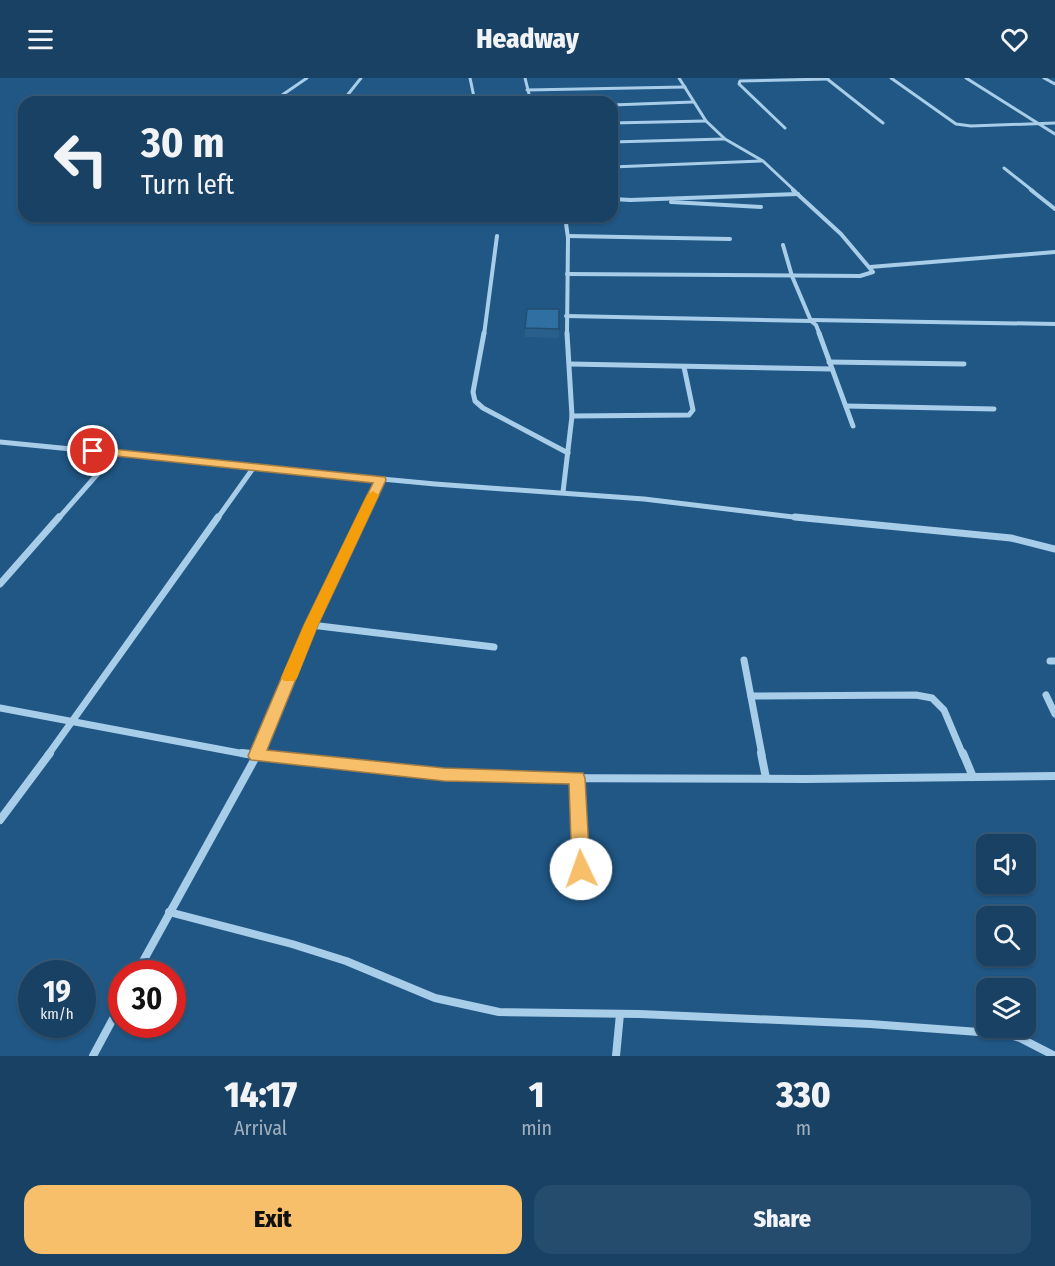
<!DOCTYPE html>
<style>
:root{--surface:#184164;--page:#254c6d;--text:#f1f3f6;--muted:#9fafbf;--line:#365a78;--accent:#f7bf69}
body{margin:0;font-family:"Fira Sans Condensed",sans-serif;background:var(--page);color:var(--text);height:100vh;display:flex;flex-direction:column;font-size:22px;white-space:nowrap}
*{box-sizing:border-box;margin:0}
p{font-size:20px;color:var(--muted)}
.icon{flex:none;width:33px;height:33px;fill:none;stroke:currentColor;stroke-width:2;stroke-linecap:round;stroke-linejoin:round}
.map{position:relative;height:978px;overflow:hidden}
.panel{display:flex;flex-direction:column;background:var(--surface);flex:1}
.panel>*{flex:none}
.banner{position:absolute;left:18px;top:18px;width:600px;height:126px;border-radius:18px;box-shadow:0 2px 4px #0004,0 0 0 2px var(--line);background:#184164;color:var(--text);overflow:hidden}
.buttons{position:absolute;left:976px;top:756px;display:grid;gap:12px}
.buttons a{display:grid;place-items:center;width:60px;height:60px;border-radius:12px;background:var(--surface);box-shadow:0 2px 4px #0004,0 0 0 2px var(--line);font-size:30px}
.speed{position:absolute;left:18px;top:882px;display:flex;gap:12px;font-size:30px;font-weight:700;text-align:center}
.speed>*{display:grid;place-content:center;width:78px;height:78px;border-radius:50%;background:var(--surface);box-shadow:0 2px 4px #0004,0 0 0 2px var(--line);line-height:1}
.speed small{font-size:15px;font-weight:400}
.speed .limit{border:9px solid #d22;background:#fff;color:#111}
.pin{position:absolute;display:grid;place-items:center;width:51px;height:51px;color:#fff;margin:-26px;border:3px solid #fff;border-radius:50%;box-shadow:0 2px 6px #0007}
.me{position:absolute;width:66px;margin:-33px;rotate:357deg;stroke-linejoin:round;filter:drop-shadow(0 0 4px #0008)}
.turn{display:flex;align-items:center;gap:21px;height:126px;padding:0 24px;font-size:27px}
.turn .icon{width:78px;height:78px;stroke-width:2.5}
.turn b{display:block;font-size:42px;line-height:51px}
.eta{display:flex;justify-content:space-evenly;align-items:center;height:102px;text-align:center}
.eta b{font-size:36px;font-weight:800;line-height:42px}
.action{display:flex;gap:12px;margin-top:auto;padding:12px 24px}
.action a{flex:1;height:69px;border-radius:18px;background:var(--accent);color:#111;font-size:24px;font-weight:800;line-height:69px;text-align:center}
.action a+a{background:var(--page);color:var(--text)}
header{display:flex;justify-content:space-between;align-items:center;height:78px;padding:0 24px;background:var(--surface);font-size:27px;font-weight:800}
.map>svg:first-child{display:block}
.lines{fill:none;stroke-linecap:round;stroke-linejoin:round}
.minor-far4{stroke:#a8cde9;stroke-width:3}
.minor-far3{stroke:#a8cde9;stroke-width:4}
.minor-far2{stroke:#a8cde9;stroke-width:5}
.minor-far1{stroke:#a8cde9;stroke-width:7}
.minor{stroke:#a8cde9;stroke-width:8}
.wall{fill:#295f8b}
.building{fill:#306fa2;stroke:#224e71;stroke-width:1.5}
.route{fill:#f7bf69;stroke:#a17c44;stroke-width:1.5}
.slow{fill:#f59e0b}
</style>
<header><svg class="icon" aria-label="menu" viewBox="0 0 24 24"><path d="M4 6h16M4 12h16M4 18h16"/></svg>Headway<svg class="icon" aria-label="heart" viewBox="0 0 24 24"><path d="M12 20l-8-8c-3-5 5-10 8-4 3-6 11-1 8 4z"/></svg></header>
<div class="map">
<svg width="1055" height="978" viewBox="0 0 1055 978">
<rect width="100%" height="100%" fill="#205785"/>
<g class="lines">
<!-- minor-far4 -->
<g class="minor-far4">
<polyline points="470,0 475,24"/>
<polyline points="525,0 531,24"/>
<polyline points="679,0 706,43 725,61 763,83 795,113"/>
<polyline points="826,0 883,45"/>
<polyline points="891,0 956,46 971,48 1055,45"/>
<polyline points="966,0 1055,56"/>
<polyline points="1044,0 1055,6"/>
<polyline points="527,12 685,9"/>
<polyline points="272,24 307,0"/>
<polyline points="342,24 361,0"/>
<polyline points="612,27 693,24"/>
<polyline points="612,45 706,43"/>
<polyline points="785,50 739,6 740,3 828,1"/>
<polyline points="612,64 724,61"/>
<polyline points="612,89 761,83"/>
<polyline points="1004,90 1033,113"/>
</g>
<!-- minor-far3 -->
<g class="minor-far3">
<polyline points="1031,112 1055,131"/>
<polyline points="612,121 631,122"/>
<polyline points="630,122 798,116"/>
<polyline points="671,124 761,129"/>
<polyline points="565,138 568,160 567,257"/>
<polyline points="568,158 730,161"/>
<polyline points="783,167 792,198 811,243"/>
<polyline points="870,189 1055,174"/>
<polyline points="567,196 860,198 873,194 841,156 793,112"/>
<polyline points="566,238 811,243 816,247 820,257"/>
<polyline points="811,242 1055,246"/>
<polyline points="484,257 497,158"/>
</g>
<!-- minor-far2 -->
<g class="minor-far2">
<polyline points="484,255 473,314 475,323 483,330 568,375"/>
<polyline points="819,255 853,348"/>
<polyline points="829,284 964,286"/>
<polyline points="570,286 832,291"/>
<polyline points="846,328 994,331"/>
<polyline points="572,338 689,337 693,332 684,289"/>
<polyline points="0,364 254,389 217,441"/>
<polyline points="254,389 435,406 644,421 810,441"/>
<polyline points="563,414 572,338 567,255"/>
<polyline points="58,441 116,375"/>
<polyline points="361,441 380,402"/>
</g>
<!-- minor-far1 -->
<g class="minor-far1">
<polyline points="795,439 1011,460 1055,471"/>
<polyline points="0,506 59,439"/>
<polyline points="311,547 494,569"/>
<polyline points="744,582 762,677"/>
<polyline points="1050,583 1055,583"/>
<polyline points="1046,617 1055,636"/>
<polyline points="751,618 916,617 932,620 944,632 963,677"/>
<polyline points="0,630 250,677"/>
<polyline points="48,677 218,439"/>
<polyline points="258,677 311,547 362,439"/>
</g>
<!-- minor -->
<g class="minor">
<polyline points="242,675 444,697 498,700 805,701 1055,698"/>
<polyline points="761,675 766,700"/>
<polyline points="963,675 973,699"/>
<polyline points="577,700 581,791"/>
<polyline points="0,742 50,675"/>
<polyline points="169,834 292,866 346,883 435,920 499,934 640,936 870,946 1006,956 1020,960 1055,978"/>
<polyline points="136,896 258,675"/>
<polyline points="93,978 122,924"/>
<polyline points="616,978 620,936"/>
</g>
</g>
<!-- wall -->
<polygon class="wall" points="559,231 559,260 525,259 525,250"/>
<!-- building -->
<polygon class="building" points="527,231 559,231 559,251 525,250"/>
<!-- route -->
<polygon class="route" points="93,369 385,399 386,402 318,547 267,672 444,690 583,695 585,700 590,791 588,797 581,799 575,797 572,791 569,706 444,703 251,682 248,678 304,547 373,405 88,375 88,370"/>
<!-- slow -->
<polygon class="slow" points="373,413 379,417 318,547 297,600 294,603 284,603 281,600 304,547 367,417"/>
</svg>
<div class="buttons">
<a><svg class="icon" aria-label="sound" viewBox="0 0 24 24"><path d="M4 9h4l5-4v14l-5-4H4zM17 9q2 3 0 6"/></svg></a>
<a><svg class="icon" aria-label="search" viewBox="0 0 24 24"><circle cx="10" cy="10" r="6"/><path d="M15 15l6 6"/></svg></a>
<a><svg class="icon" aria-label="layers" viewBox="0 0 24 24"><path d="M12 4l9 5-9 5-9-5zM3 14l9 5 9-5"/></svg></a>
</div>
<div class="speed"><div>19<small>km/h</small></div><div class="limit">30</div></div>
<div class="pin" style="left:93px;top:373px;background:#d93025"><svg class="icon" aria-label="arrive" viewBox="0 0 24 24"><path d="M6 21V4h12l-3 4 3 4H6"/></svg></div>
<svg class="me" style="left:581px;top:791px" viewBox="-20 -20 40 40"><circle r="19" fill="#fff"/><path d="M0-13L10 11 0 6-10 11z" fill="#f7bf69"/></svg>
<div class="banner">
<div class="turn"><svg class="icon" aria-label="left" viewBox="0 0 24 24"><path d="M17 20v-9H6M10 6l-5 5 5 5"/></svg><div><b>30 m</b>Turn left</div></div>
</div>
</div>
<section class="panel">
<div class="eta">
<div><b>14:17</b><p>Arrival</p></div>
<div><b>1</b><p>min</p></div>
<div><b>330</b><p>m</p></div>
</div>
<div class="action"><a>Exit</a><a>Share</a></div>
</section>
